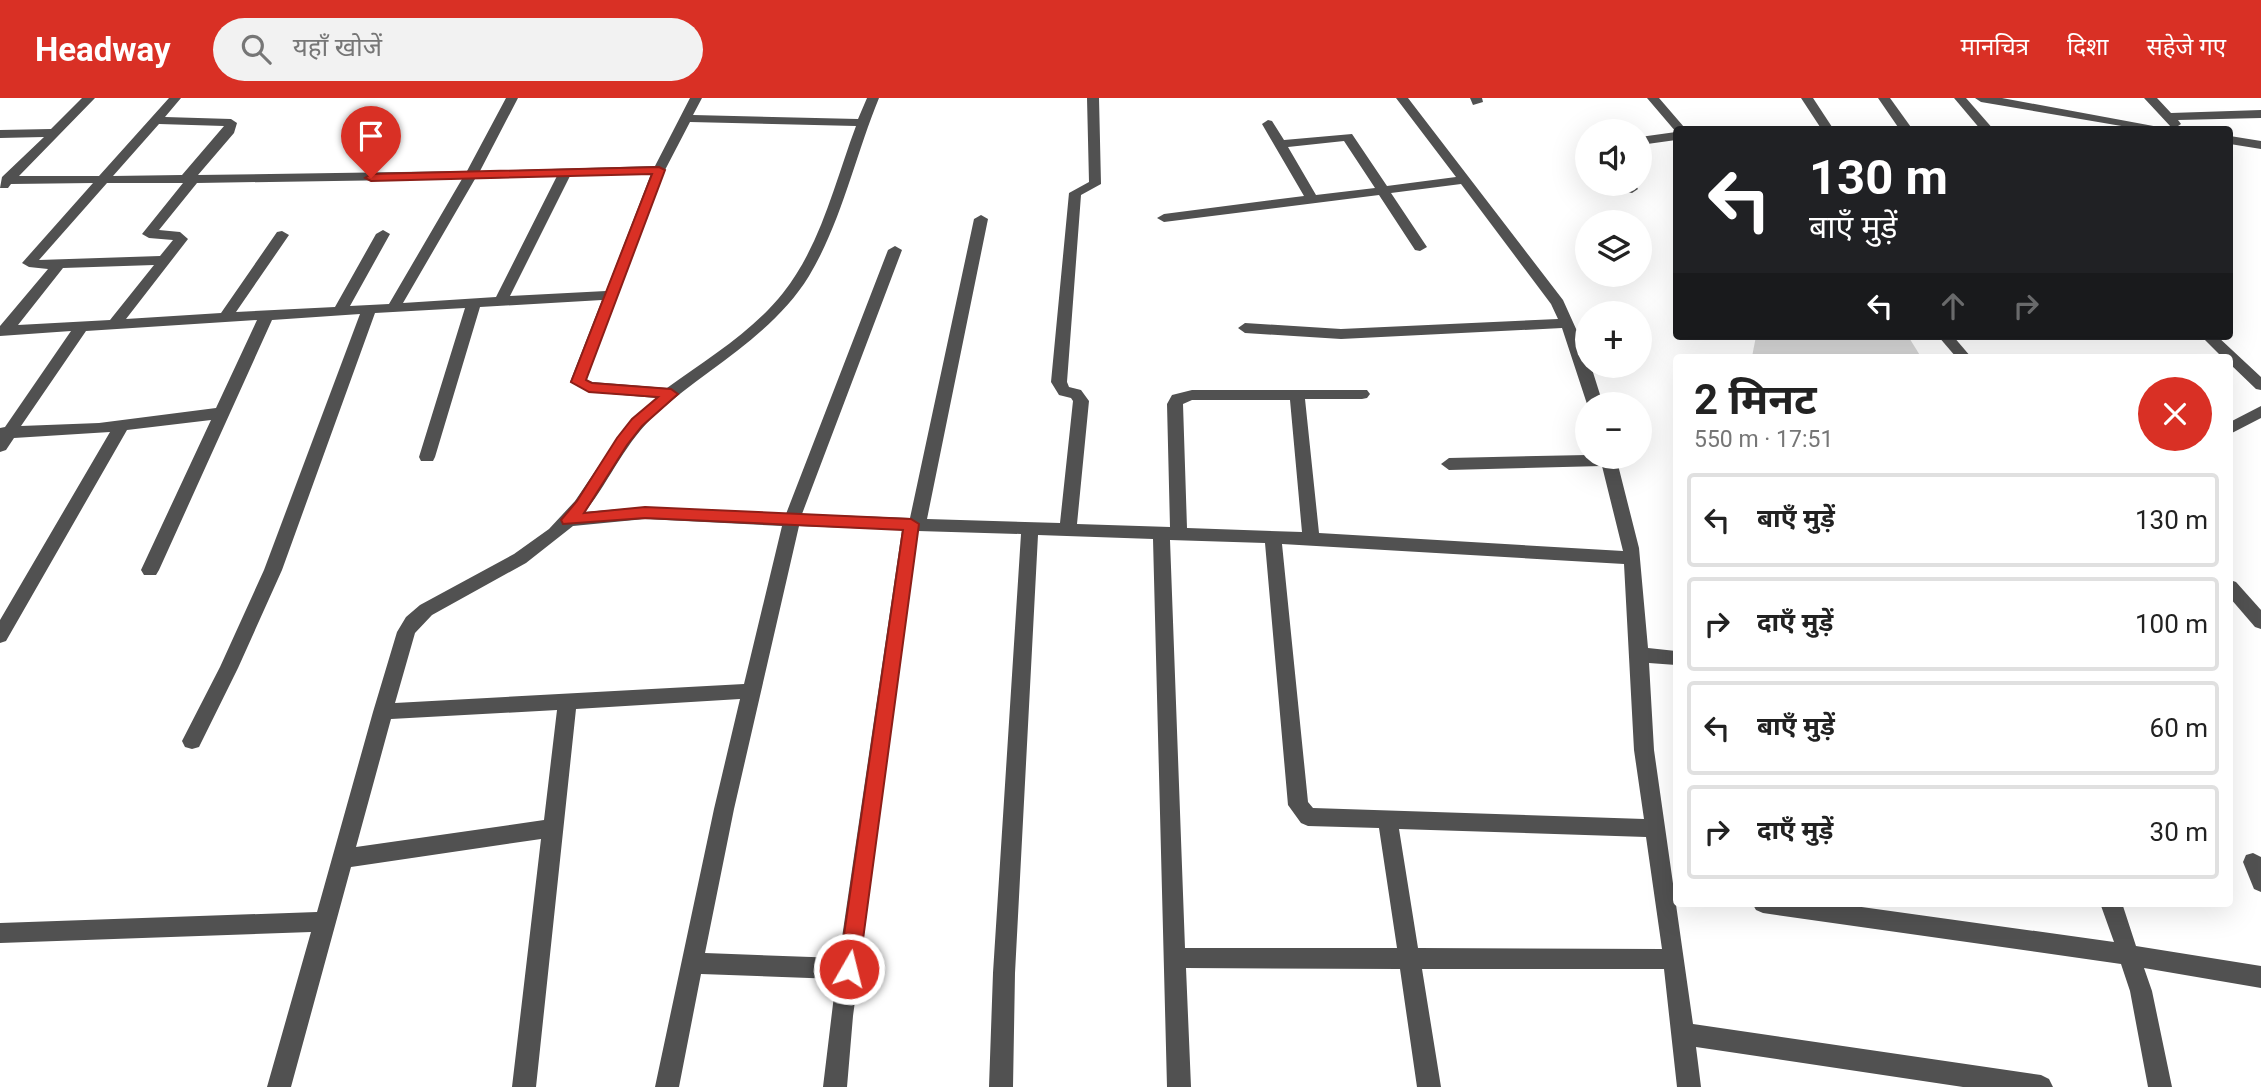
<!DOCTYPE html>
<html lang="hi">
<meta charset="utf-8">
<style>
:root{--surface:#fff;--page:#f2f2f2;--text:#222;--muted:#767676;--line:#e0e0e0;--accent:#d93025}
body{margin:0;font-family:Roboto,"Noto Sans Devanagari",sans-serif;background:var(--page);color:var(--text);height:100vh;display:flex;flex-direction:column;font-size:26px;white-space:nowrap}
*{box-sizing:border-box;margin:0}
p{font-size:23px;color:var(--muted)}
.icon{flex:none;width:38px;height:38px;fill:none;stroke:currentColor;stroke-width:2;stroke-linecap:round;stroke-linejoin:round}
.map{position:relative;flex:1;overflow:hidden}
.panel{position:absolute;left:1673px;top:256px;width:560px;height:553px;display:flex;flex-direction:column;background:var(--surface);border-radius:7px;box-shadow:0 7px 28px #0002}
.panel>*{flex:none}
.banner{position:absolute;left:1673px;top:28px;width:560px;height:214px;border-radius:7px;box-shadow:0 7px 28px #0002;background:#202124;color:#fff;overflow:hidden}
.tools{position:absolute;left:1575px;top:21px;display:grid;gap:14px}
.tools a{display:grid;place-items:center;width:77px;height:77px;border-radius:50%;background:var(--surface);box-shadow:0 7px 28px #0002;font-size:35px}
.pin{position:absolute;display:grid;place-items:center;width:60px;height:60px;color:#fff;margin:-72px -30px;border-radius:50% 50% 50% 0;rotate:-45deg;box-shadow:0 0 7px #0007}
.pin .icon{rotate:45deg}
.me{position:absolute;width:77px;margin:-38px;rotate:8deg;stroke-linejoin:round;filter:drop-shadow(0 0 5px #0008)}
.turn{display:flex;align-items:center;gap:24px;height:147px;padding:0 21px;font-size:32px}
.turn .icon{width:91px;height:91px;stroke-width:2.5}
.turn b{display:block;font-size:49px;line-height:60px}
.lanes{display:flex;align-items:center;height:66px;padding:0 21px;background:#0003;justify-content:center;gap:35px;direction:ltr}
.lanes .off{opacity:.35}
.round{display:grid;place-items:center;flex:none;width:74px;height:74px;border-radius:37px;background:var(--page)}
.overview{display:flex;align-items:center;justify-content:space-between;height:119px;padding:0 21px}
h1{font-size:42px;font-weight:700;line-height:52px}
ul{padding:0;list-style:none}
li{display:flex;align-items:center;gap:21px;height:94px;margin:0 14px 10px;padding:0 7px;border:4px solid var(--line);border-radius:7px}
li div{flex:1}
li b{display:block;font-size:26px}
li em{font-style:normal}
header{display:flex;align-items:center;gap:42px;box-sizing:border-box;height:98px;padding:0 35px;background:var(--accent);color:#fff}
header strong{font-size:33px}
nav{display:flex;gap:38px;margin-inline-start:auto;font-size:24px}
.search{width:490px;height:63px;background:var(--page);display:flex;align-items:center;gap:18px;box-sizing:border-box;padding:0 24px;border-radius:38px;color:var(--muted);font-size:26px}
.map>svg:first-child{display:block}
.green{fill:#d8d8d8}
.lines{fill:none;stroke-linecap:round;stroke-linejoin:round}
.minor{fill:#515151;fill-rule:evenodd}
.route{fill:#d93025;stroke:#8d1f18;stroke-width:2}
</style>
<header>
<strong>Headway</strong>
<div class="search"><svg class="icon" aria-label="search" viewBox="0 0 24 24"><circle cx="10" cy="10" r="6"/><path d="M15 15l6 6"/></svg>यहाँ खोजें</div>
<nav><a>मानचित्र</a><a>दिशा</a><a>सहेजे गए</a></nav>
</header>
<div class="map">
<svg width="2261" height="989" viewBox="0 0 2261 989">
<rect width="100%" height="100%" fill="#fff"/>
<!-- green -->
<polygon class="green" points="1756,238 1908,238 1921,259 1752,259"/>
<g class="lines">
<!-- minor -->
<g class="minor">
<path d="M82,0H95L19,78H99L169,0H181L165,19L231,21L237,25L234,35L198,77L467,73L506,0H518L480,73L655,68L690,0H702L693,17L858,21L867,0H879C855,58 842,123 809,178C772,238 707,270 656,316C626,343 610,382 585,414L645,409L786,416L888,152L895,148L902,152L802,416L910,420L974,121L981,117L988,121L927,421L1060,425L1073,303L1071,300L1059,297L1051,284L1069,95L1089,84L1087,0H1099L1101,86L1081,97L1067,284L1069,289L1081,292L1089,303L1077,426L1170,429L1167,306L1172,297L1192,292H1367L1370,296L1367,300L1362,301H1305L1319,435L1623,453L1602,368L1449,372L1441,366L1449,360L1587,357L1616,359L1639,450L1648,550L1676,553V567L1649,565L1654,652L1693,926L2041,977L2049,981L2053,989H1963L1696,949L1701,989H1677L1664,871H1422L1441,989H1417L1400,871L1186,870L1191,989H1167L1153,441L1038,437L1015,875L1013,989H989L993,875L1021,436L918,433L853,918L847,989H823L836,881L701,876L679,989H655L714,711L740,601L576,611L536,989H512L541,741L351,769L291,989H267L311,834L0,845V825L317,814L373,614L397,534L406,519L420,507L514,456L549,431L575,403L623,332L656,300L589,294L570,284L602,202L480,209L435,359L433,363H421L419,359L465,210L375,215L282,472L238,570L199,649L192,651L185,649L182,643L220,569L264,472L360,216L272,222L159,472L156,477H144L141,472L211,322L127,332L6,543L0,545V522L110,334L14,340L6,352L0,354V330L5,329L71,233L0,238V228L48,171L29,169L22,165L93,85L11,86L8,90H0L2,79L44,39L0,40V32L51,31ZM690,24L856,28C835,84 821,147 783,195C752,234 707,261 667,290L592,284L586,282L665,72ZM159,26L224,28L182,77L113,78ZM651,76L606,193L510,198L570,78ZM557,78L496,199L403,205L475,81ZM462,81L389,206L350,208L390,136L383,132L376,136L335,209L236,214L289,137L282,133L277,134L221,215L126,221L188,141L180,134L159,132L197,85ZM107,85H183L142,136L149,140L173,142L160,158L39,162ZM154,167L110,222L18,227L63,170ZM257,222L216,310L99,325L21,328L86,233ZM1192,302H1290L1302,434L1187,430L1183,306ZM645,421L782,428L744,586L395,605L415,535L432,517L526,465L573,428ZM799,428L902,432L839,860L705,855L734,711ZM1170,442L1265,445L1288,707L1301,725L1308,728L1379,730L1397,850H1185ZM1282,446L1624,466L1634,652L1644,721L1313,710L1308,704ZM557,612L544,722L356,749L391,621ZM1399,731L1646,739L1662,851L1418,850Z"/>
<path d="M1396,0H1408L1563,202L1586,253L1587,268H1591L1603,306H1587L1562,230L1341,241L1245,235L1238,230L1245,225L1341,231L1558,221L1551,206L1461,86L1391,95L1427,149L1420,153L1415,152L1379,97L1164,124L1157,120L1164,116L1304,98L1262,26L1268,22L1272,23L1284,42L1352,36L1387,88L1456,79ZM1344,43L1375,90L1316,97L1288,49Z"/>
<polygon points="1470,0 1482,0 1483,4 1473,7"/>
<polygon points="1647,0 1659,0 1684,29 1686,32 1676,32 1676,42 1640,47 1640,39 1676,34"/>
<polygon points="1801,0 1813,0 1834,32 1822,32"/>
<polygon points="1878,0 1890,0 1913,32 1900,32"/>
<polygon points="1954,0 1966,0 1994,32 1981,32"/>
<polygon points="1975,0 2002,0 2175,32 2145,32 1981,4"/>
<polygon points="2144,0 2157,0 2171,15 2261,12 2261,20 2178,22 2181,26 2175,30 2171,29"/>
<polygon points="2230,38 2261,43 2261,51 2230,46"/>
<polygon points="1622,86 1635,86 1638,91 1632,95 1627,94"/>
<polygon points="1938,238 1953,238 1971,259 1956,259"/>
<polygon points="2201,238 2217,238 2261,279 2261,292 2256,291 2230,266 2230,259 2222,259"/>
<polygon points="2261,308 2261,320 2230,336 2230,324"/>
<polygon points="2230,482 2236,484 2261,512 2261,531 2255,529 2230,500"/>
<polygon points="2253,755 2261,759 2261,794 2254,791 2243,764 2246,757"/>
<polygon points="1752,805 1833,805 2114,844 2100,805 2122,805 2136,848 2261,868 2261,890 2144,870 2152,893 2172,989 2148,989 2130,893 2121,866 1763,815 1756,812"/>
</g>
</g>
<!-- route -->
<polygon class="route" points="659,69 665,72 586,282 592,285 671,291 678,296 642,328 627,347 584,415 645,409 911,421 919,426 859,871 856,878 849,880 842,878 839,871 903,432 645,420 563,426 561,422 577,403 617,340 632,321 658,299 589,294 571,284 652,76 371,83 365,80 371,76"/>
</svg>
<div class="tools">
<a><svg class="icon" aria-label="sound" viewBox="0 0 24 24"><path d="M4 9h4l5-4v14l-5-4H4zM17 9q2 3 0 6"/></svg></a>
<a><svg class="icon" aria-label="layers" viewBox="0 0 24 24"><path d="M12 4l9 5-9 5-9-5zM3 14l9 5 9-5"/></svg></a>
<a>+</a>
<a>−</a>
</div>
<div class="pin" style="left:371px;top:80px;background:#d93025"><svg class="icon" aria-label="arrive" viewBox="0 0 24 24"><path d="M6 21V4h12l-3 4 3 4H6"/></svg></div>
<svg class="me" style="left:849px;top:871px" viewBox="-20 -20 40 40"><circle r="17" fill="#d93025" stroke="#fff" stroke-width="3"/><path d="M0-11L8 9 0 5-8 9z" fill="#fff"/></svg>
<div class="banner">
<div class="turn"><svg class="icon" aria-label="left" viewBox="0 0 24 24"><path d="M17 20v-9H6M10 6l-5 5 5 5"/></svg><div><b>130 m</b>बाएँ मुड़ें</div></div>
<div class="lanes"><svg class="icon" aria-label="left" viewBox="0 0 24 24"><path d="M17 20v-9H6M10 6l-5 5 5 5"/></svg><svg class="icon off" aria-label="ahead" viewBox="0 0 24 24"><path d="M12 20V5M6 11l6-6 6 6"/></svg><svg class="icon off" aria-label="right" viewBox="0 0 24 24"><path d="M7 20v-9h11M14 6l5 5-5 5"/></svg></div>
</div>
<section class="panel">
<div class="overview"><div><h1>2 मिनट</h1><p>550 m · 17:51</p></div><a class="round" style="background:#d93025;color:#fff"><svg class="icon" aria-label="close" viewBox="0 0 24 24"><path d="M6 6l12 12M18 6L6 18"/></svg></a></div>
<ul>
<li><svg class="icon" aria-label="left" viewBox="0 0 24 24"><path d="M17 20v-9H6M10 6l-5 5 5 5"/></svg><div><b>बाएँ मुड़ें</b></div><em>130 m</em></li>
<li><svg class="icon" aria-label="right" viewBox="0 0 24 24"><path d="M7 20v-9h11M14 6l5 5-5 5"/></svg><div><b>दाएँ मुड़ें</b></div><em>100 m</em></li>
<li><svg class="icon" aria-label="left" viewBox="0 0 24 24"><path d="M17 20v-9H6M10 6l-5 5 5 5"/></svg><div><b>बाएँ मुड़ें</b></div><em>60 m</em></li>
<li><svg class="icon" aria-label="right" viewBox="0 0 24 24"><path d="M7 20v-9h11M14 6l5 5-5 5"/></svg><div><b>दाएँ मुड़ें</b></div><em>30 m</em></li>
</ul>
</section>
</div>
